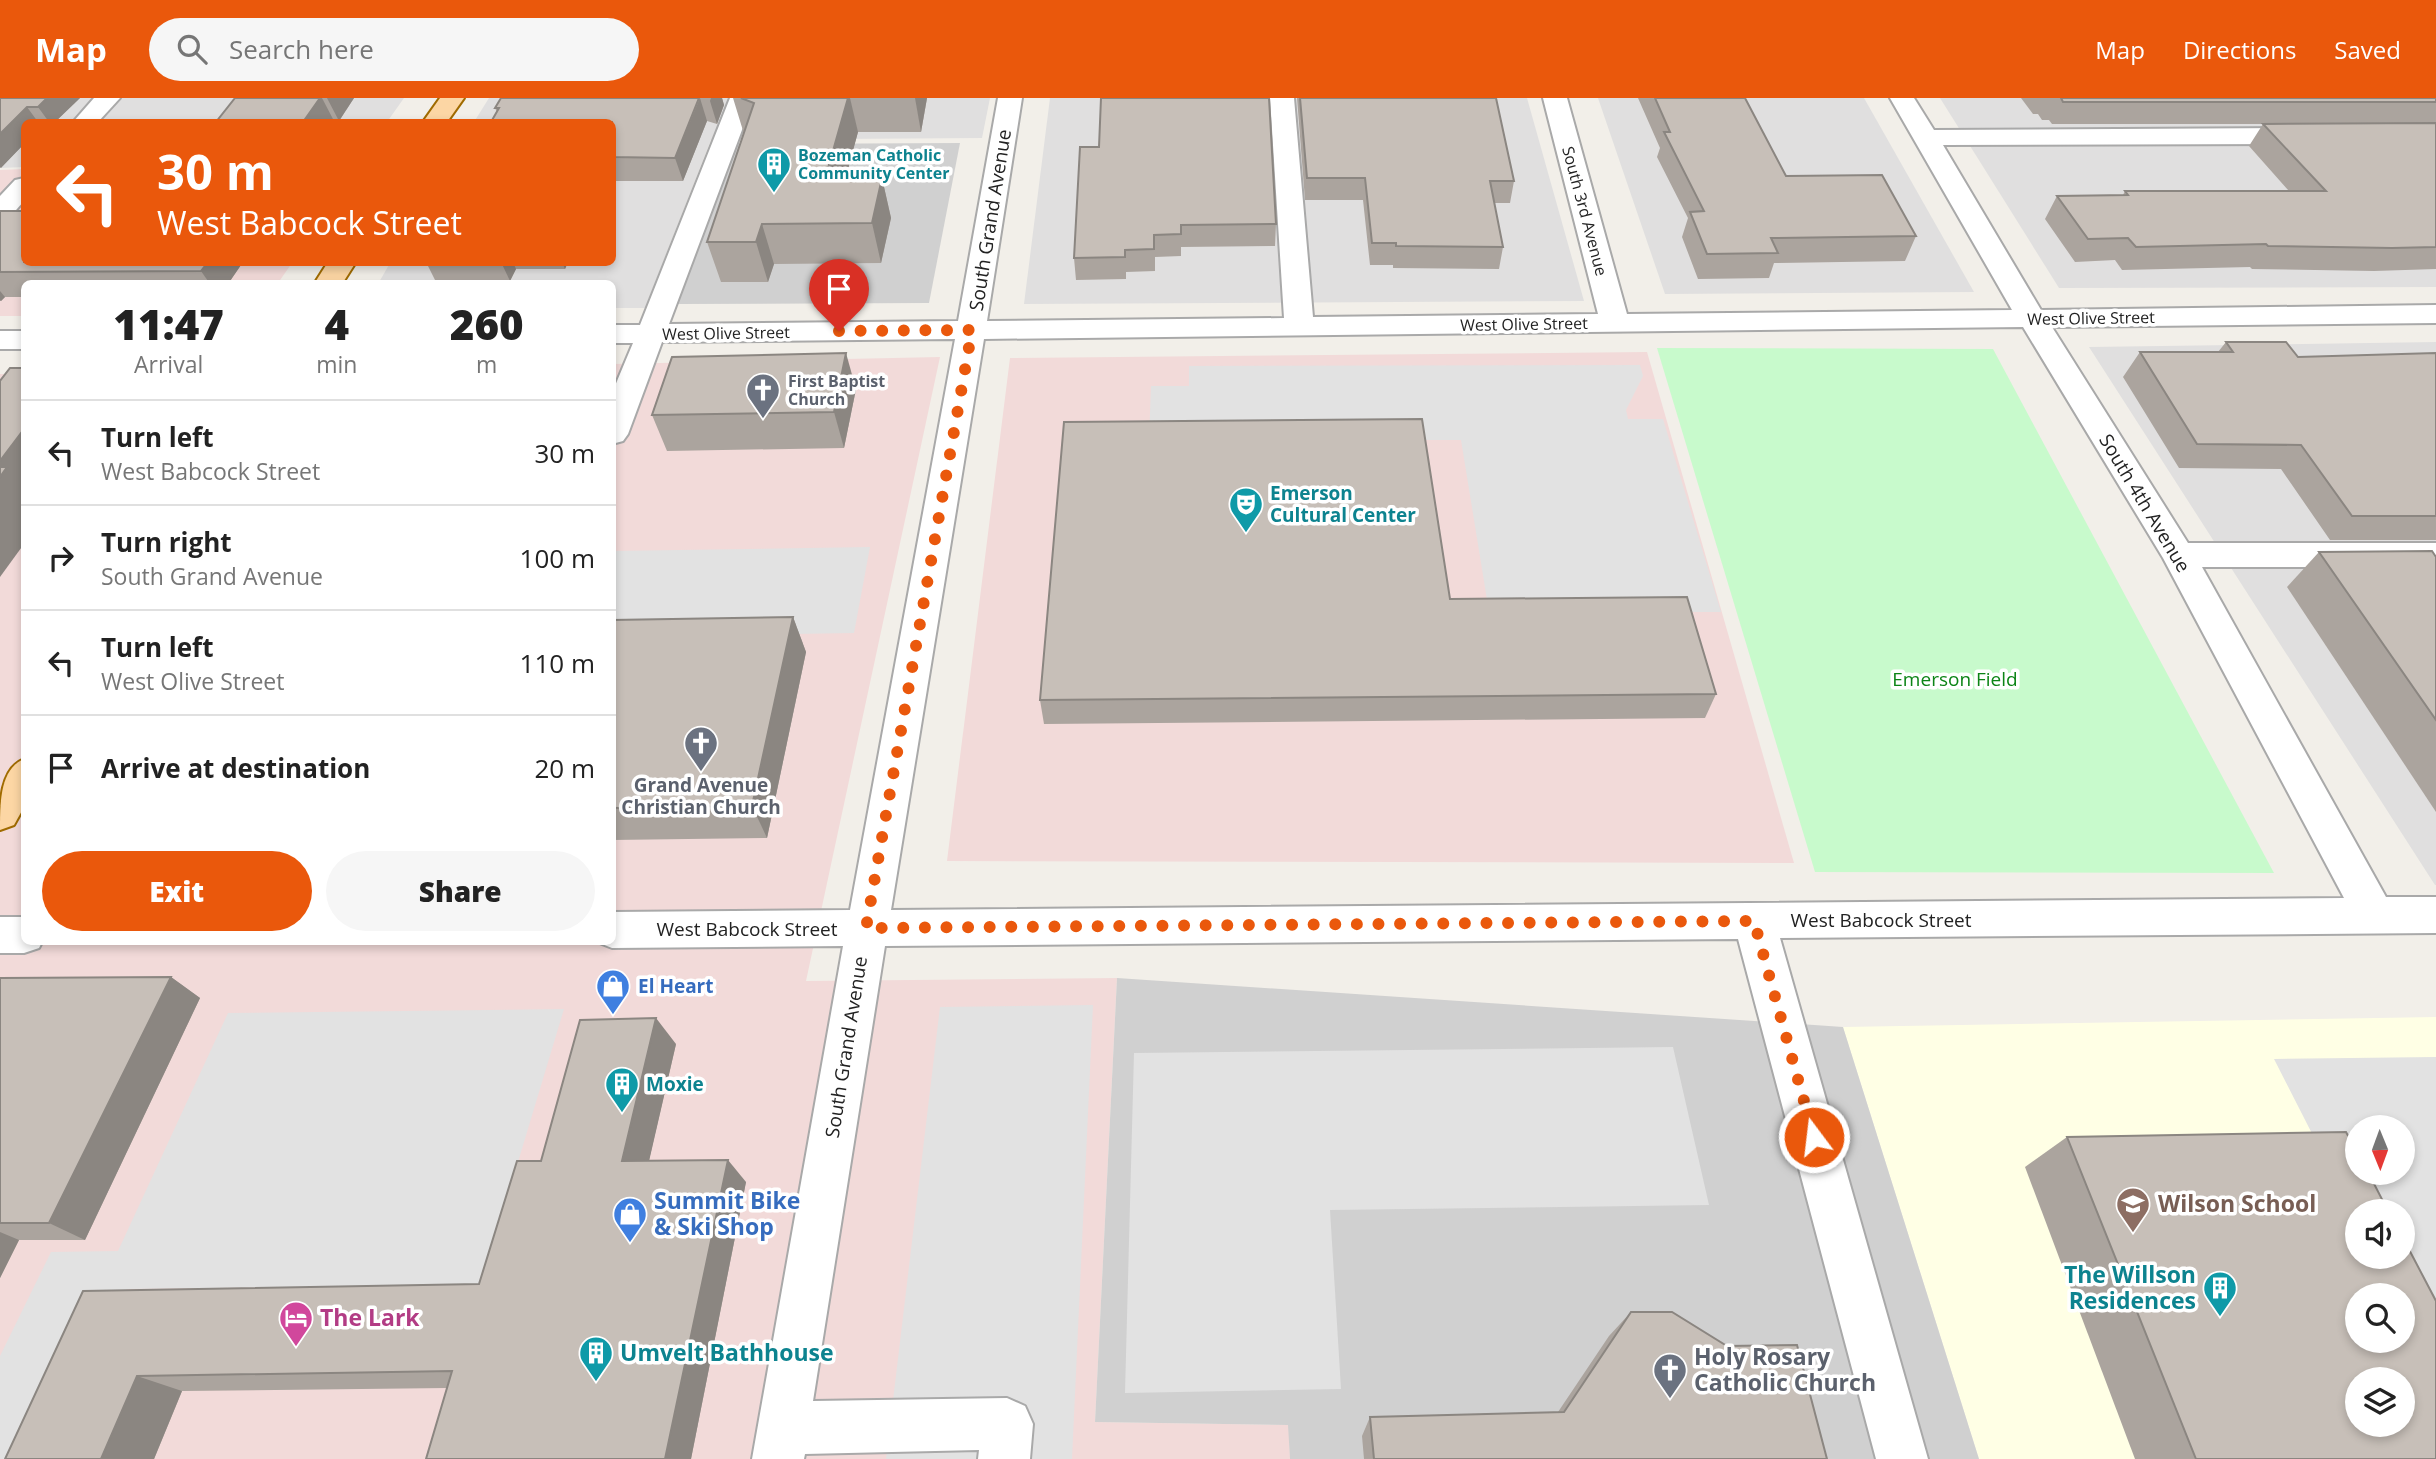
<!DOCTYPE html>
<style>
:root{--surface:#fff;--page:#f6f6f6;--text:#222;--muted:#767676;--line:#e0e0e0;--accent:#ea580c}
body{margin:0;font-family:"Open Sans",sans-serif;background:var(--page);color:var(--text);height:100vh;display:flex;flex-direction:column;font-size:26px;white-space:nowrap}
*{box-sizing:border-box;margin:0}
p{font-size:23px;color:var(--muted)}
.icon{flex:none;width:38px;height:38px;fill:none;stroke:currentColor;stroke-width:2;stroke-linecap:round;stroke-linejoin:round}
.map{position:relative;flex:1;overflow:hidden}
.side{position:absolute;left:21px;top:182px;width:595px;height:665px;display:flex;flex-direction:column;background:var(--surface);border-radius:10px;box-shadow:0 4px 10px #0003}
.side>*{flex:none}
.banner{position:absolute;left:21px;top:21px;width:595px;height:147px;border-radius:10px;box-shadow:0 4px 10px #0003;background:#ea580c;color:#fff;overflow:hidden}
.needle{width:46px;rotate:179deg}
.buttons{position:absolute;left:2345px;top:1017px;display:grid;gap:14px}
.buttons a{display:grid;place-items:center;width:70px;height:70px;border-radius:50%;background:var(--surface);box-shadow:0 4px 10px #0003;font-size:35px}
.pin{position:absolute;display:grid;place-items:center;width:60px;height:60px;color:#fff;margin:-72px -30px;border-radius:50% 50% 50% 0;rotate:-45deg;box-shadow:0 0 7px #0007}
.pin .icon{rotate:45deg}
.me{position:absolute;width:77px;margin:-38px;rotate:345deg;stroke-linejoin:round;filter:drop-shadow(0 0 5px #0008)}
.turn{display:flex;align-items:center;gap:24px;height:147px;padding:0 21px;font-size:32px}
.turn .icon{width:91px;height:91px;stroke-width:2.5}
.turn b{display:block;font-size:49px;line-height:60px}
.eta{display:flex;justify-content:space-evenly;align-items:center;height:119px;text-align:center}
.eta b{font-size:42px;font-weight:800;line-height:49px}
.primary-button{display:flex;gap:14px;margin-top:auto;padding:14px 21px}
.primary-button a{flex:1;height:80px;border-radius:42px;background:var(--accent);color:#fff;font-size:28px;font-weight:800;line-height:80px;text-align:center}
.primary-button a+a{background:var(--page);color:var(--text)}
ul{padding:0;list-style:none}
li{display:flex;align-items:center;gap:21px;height:105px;padding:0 21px;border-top:2px solid var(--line)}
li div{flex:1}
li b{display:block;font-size:26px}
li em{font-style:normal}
header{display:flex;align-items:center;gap:42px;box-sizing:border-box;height:98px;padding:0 35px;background:var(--accent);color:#fff}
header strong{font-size:33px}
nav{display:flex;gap:38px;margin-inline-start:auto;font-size:24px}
.search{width:490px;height:63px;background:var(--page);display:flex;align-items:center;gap:18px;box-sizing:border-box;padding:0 24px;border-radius:38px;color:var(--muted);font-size:26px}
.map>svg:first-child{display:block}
.residential{fill:#e0dfdf}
.commercial{fill:#f2dad9}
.education{fill:#ffffe5;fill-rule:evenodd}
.religious{fill:#d0d0d0}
.park{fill:#c8facc}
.parking{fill:#e2e2e2;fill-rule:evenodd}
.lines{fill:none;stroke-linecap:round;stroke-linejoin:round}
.minor-casing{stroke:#a9a9a9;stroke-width:4}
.major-casing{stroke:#a06b00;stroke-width:4}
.minor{fill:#fff;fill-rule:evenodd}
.major{fill:#fcd6a4;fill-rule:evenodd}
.wall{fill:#aba49e}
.shaded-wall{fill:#8b8681}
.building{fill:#c7bfb8;stroke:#8b8681;stroke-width:2;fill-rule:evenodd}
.route{stroke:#ea580c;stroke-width:12;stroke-dasharray:0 21.6}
.labels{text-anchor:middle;stroke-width:7;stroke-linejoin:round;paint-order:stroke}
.far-culture-label{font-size:16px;font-weight:bold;fill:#0d838f;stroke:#fff;text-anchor:start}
.far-street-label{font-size:16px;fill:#222;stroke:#fff}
.far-worship-label{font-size:16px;font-weight:bold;fill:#5b616d;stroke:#fff;text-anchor:start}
.street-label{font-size:19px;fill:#222;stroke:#fff}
.culture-label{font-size:19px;font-weight:bold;fill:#0d838f;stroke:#fff;text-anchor:start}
.park-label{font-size:19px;fill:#0c8416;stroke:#fff}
.worship-label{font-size:19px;font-weight:bold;fill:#5b616d;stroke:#fff}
.shop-label{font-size:19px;font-weight:bold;fill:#366cbe;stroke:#fff;text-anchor:start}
.near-shop-label{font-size:23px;font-weight:bold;fill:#366cbe;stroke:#fff;text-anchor:start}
.near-education-label{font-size:23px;font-weight:bold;fill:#785e54;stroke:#fff;text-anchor:start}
.near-culture-label{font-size:23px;font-weight:bold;fill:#0d838f;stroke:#fff;text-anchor:end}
.near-hotel-label{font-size:23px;font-weight:bold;fill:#b23c85;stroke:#fff;text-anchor:start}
.near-worship-label{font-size:23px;font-weight:bold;fill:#5b616d;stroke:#fff;text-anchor:start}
</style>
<header>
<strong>Map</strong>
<div class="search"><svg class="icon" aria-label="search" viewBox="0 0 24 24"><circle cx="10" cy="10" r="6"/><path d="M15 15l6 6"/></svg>Search here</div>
<nav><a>Map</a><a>Directions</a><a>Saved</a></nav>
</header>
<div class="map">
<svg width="2436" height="1361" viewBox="0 0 2436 1361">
<rect width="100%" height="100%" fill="#f2efe9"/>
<!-- residential -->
<g class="residential">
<polygon points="0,0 404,0 387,24 24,24 24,69 0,70"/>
<polygon points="489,0 990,0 982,40 711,42 645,210 613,210 612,186 378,186 390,165 612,164 612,24 474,24"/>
<polygon points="1050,0 1527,0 1584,203 1024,206"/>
<polygon points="1598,0 1864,0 1974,194 1665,196"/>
<polygon points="1940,0 2436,0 2436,189 2059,190"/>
<polygon points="2436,244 2436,787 2435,787 2089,249"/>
</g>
<!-- commercial -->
<g class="commercial">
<polygon points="24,71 24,164 292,165 278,185 24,186 24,218 0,218 0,72"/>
<polygon points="1647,254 1794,765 947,763 1010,260"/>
<polygon points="940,259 806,883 1117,880 1095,1324 1289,1327 1290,1361 0,1361 0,276 24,276 24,844 612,844 613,266"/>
</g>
<!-- education -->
<path class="education" d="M2436,919V1361H1979L1843,929ZM2357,1029H2403V1074H2357ZM2357,1113H2403V1158H2357ZM2357,1197H2403V1242H2357ZM2357,1281H2403V1326H2357Z"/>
<!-- religious -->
<g class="religious">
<polygon points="960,45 929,205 677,206 737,46"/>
<polygon points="1117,880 1843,929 1979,1361 1290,1361 1288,1327 1095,1324"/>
</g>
<!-- park -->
<polygon class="park" points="1657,250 1993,251 2274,775 1815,774"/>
<!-- parking -->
<g class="parking">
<polygon points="1640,267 1643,278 1626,312 1628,321 1663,321 1721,514 1489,514 1461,342 1149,342 1151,288 1189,288 1189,268"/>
<polygon points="870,449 854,535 613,539 612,453"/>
<polygon points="1093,907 1072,1361 886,1361 940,909"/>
<polygon points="564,911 481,1187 127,1191 50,1361 0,1361 0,1258 51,1154 118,1153 228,915"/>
<polygon points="1673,949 1709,1107 1330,1112 1341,1291 1125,1295 1134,955"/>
<path d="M2436,959V1254L2403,1197V1113H2357V1124L2274,961ZM2357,1029H2403V1074H2357Z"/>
</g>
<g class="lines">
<!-- minor casing -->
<g class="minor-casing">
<g id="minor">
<polygon points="94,0 120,0 98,24 73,24"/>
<path d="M730,0H754L669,226L958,223L998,0H1022L987,223L1284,220L1270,0H1294L1313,219L1598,216L1543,0H1567L1627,216L2012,212L1890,0H1914L1934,32L2308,30L2317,33L2321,38L2317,43L2308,46L1943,47L2041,212L2436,207V225L2052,229L2188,445H2436V469H2202L2386,799H2436V835L1780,840L1928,1361H1876L1738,841L885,848L813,1303L1007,1300L1025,1308L1033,1326L1030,1361H978L979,1352L805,1356L804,1361H752L843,848L612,850L597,844H612V814L850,812L955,241L662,244L628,336L623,343L612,346V295L633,245H612V227H640ZM2023,229L2163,460L2344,800L891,812L984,241Z"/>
<polygon points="24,80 24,103 9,120 0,122 0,98 15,82"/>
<rect x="0" y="233" width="24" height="18"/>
<polygon points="0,819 24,819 24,844 42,844 39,850 24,855 0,855"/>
</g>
</g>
<!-- major casing -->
<g class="major-casing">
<g id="major">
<polygon points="440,0 464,0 447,24 423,24"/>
<polygon points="328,164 356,164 342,186 314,186"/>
<path d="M24,661V709L14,727L0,732C0,704 0,671 24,661Z"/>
</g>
</g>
<!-- minor -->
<use href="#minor" class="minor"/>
<!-- major -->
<use href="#major" class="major"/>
</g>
<!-- wall -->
<g class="wall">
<polygon points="0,0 80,0 55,24 24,24 24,46 0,70"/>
<polygon points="235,0 354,0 339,23 334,23"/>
<polygon points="501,0 722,0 724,7 717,26 707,23 683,83 612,83 612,24 497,14 495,10"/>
<polygon points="733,0 927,0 921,34 858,34 845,80 882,80 891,120 881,165 774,166 768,184 721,184 707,144 744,36"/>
<polygon points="1297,0 1496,0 1514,83 1510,105 1494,105 1503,149 1499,171 1393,170 1393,167 1370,167 1363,102 1305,102"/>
<polygon points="1638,0 1745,0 1786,78 1916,138 1905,163 1774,165 1769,180 1698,181 1682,139 1688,120 1657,59 1660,50"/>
<polygon points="2021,0 2436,0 2436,171 2374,173 2252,171 2250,169 2122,172 2115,162 2075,164 2045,121 2057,98 2123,97 2125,93 2289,93 2249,48 2263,26 2052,26 2049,22 2042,22 2038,16 2033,16"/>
<polygon points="1099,49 1276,126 1275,148 1181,149 1181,158 1155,159 1155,173 1126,174 1126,181 1076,182 1074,160"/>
<polygon points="0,113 24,164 243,164 228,186 24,186 24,199 5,199 1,203 0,203"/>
<polygon points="426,164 568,164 565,171 516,171 510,183 436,184"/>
<polygon points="2226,244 2298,259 2436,255 2436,442 2330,442 2281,371 2179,370 2123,279 2140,254 2218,254"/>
<polygon points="856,291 844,350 667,353 652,317"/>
<polygon points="2319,454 2436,459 2436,714 2287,489"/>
<polygon points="793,519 806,554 767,740 612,742 612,522"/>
<polygon points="1716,596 1705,620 1044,626 1040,602"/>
<polygon points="171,879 200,900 85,1142 19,1142 0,1180 0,880"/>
<polygon points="676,946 649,1062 746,1084 691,1361 426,1361 447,1290 182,1293 154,1361 5,1361 83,1193 479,1186 541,1063"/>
<polygon points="2067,1039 2436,1361 2135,1361 2025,1069"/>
<polygon points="1631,1214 1827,1361 1364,1361 1362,1338 1370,1319 1558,1314 1609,1238"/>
</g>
<!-- shaded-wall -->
<g class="shaded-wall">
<polygon points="47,0 80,0 55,24 49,24 38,9"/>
<polygon points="320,0 322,0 334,23 334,24 303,24"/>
<polygon points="327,0 354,0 339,23"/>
<polygon points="700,0 707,23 683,83 675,60"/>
<polygon points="711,0 722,0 724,7 717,26 710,3"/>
<polygon points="848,0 850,0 858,34 835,120 825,81"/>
<polygon points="915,0 927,0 921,34"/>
<polygon points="27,9 38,24 24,24 24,46 1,70 0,69 0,36"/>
<polygon points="882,80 891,120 881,165 872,125"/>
<polygon points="762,126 774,166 768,184 756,144"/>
<polygon points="208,164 243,164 228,186 210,186 201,173"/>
<polygon points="501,164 513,164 516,171 510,183"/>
<polygon points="562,164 568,164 565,171"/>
<polygon points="0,193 5,199 1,203 0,202"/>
<polygon points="846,255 856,291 844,350 834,314"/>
<polygon points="24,331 24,446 0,479 0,363"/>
<polygon points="793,519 806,554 767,740 752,708"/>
<polygon points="171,879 200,900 85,1142 49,1125"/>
<polygon points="656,920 676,946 644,1085 622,1063"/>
<polygon points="728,1062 746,1084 691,1361 665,1361"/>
<polygon points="0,1134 19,1142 0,1180"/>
<polygon points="137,1278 182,1293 154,1361 101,1361"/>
</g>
<!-- building -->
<g class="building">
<polygon points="0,0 47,0 38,9 27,9 0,36"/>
<polygon points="235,0 320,0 303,24 216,24"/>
<polygon points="501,0 699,0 675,60 612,59 612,24 491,24 499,10 495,10"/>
<polygon points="741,0 848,0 825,81 882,80 872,125 762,126 756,144 707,144 754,5"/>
<polygon points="1101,0 1269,0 1276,126 1181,127 1181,136 1154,137 1154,151 1125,152 1125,159 1074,160 1080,49 1099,49"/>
<polygon points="1300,0 1496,0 1514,83 1490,83 1503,149 1396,148 1396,145 1372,145 1365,80 1307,80"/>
<polygon points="1655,0 1745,0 1786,78 1882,77 1916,138 1771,140 1778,155 1707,156 1690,114 1704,113 1664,34 1670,34"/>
<polygon points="2061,0 2436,0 2436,4 2063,4"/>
<polygon points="2436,25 2436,149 2392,150 2268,148 2266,146 2136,149 2128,140 2088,141 2057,98 2128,97 2125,93 2326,93 2263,26"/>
<polygon points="0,113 24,113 24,164 208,164 201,173 0,174"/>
<polygon points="2226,244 2286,244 2298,259 2436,255 2436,418 2352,418 2301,347 2197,346 2140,254 2233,254"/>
<polygon points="846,255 834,314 652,317 672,259"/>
<polygon points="10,270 24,270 24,331 0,363 0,283"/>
<polygon points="1422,321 1450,501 1687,499 1716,596 1040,602 1064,324"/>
<polygon points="0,369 7,369 0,379"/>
<polygon points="2432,453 2436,459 2436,622 2319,454"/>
<polygon points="793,519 752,708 612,710 612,522"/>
<polygon points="171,879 49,1125 0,1125 0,880"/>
<polygon points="656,920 622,1063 728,1062 665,1361 426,1361 452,1273 137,1278 101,1361 5,1361 83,1193 479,1186 517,1063 541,1063 580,922"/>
<path d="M2346,1034L2357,1054V1074H2368L2388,1113H2357V1158H2403V1140L2436,1203V1361H2196L2067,1039ZM2357,1197H2403V1242H2357ZM2357,1281H2403V1326H2357Z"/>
<polygon points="1631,1214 1672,1214 1727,1248 1797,1247 1827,1361 1374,1361 1370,1319 1564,1314"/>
</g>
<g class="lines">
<!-- route -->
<polyline class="route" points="839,233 972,232 866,830 1754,823 1814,1039"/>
</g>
<!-- icons -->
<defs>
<g id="building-pin" transform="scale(1.75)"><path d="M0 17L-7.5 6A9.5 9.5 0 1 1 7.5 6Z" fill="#0f9aa8" stroke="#fff"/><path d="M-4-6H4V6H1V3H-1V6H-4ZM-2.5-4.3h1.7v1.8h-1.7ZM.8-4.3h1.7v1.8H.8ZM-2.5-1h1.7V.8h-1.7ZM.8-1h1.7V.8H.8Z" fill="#fff"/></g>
<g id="church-pin" transform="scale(1.75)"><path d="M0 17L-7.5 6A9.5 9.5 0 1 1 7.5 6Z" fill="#6b7280" stroke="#fff"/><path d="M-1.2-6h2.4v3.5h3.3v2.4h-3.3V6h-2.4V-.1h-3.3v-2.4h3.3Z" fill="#fff"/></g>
<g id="theatre-pin" transform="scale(1.75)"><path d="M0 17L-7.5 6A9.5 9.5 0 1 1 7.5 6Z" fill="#0f9aa8" stroke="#fff"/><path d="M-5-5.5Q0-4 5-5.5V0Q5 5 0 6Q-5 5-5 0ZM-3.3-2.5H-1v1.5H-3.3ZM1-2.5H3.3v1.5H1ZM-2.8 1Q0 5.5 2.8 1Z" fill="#fff"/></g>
<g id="shop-pin" transform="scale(1.75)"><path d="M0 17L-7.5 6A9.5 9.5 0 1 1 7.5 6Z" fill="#3f7fe0" stroke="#fff"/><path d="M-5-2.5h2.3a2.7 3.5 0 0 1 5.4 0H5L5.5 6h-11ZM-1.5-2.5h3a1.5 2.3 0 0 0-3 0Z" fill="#fff"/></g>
<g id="school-pin" transform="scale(1.75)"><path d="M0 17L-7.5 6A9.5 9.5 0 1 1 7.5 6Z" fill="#8d6e63" stroke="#fff"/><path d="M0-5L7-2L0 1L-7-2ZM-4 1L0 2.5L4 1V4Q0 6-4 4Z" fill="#fff"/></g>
<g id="hotel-pin" transform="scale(1.75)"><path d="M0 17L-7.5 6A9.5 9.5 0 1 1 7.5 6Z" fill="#d1479c" stroke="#fff"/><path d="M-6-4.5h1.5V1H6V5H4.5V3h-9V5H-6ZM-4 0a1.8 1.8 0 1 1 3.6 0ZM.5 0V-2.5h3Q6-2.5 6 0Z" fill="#fff"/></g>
</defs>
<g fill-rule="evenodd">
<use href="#building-pin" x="774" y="66"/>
<use href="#church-pin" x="763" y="292"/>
<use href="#theatre-pin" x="1246" y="406"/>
<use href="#church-pin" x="701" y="645"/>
<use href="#shop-pin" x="613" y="888"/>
<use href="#building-pin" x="622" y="986"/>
<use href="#school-pin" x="2133" y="1106"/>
<use href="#shop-pin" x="630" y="1116"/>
<use href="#building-pin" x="2220" y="1190"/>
<use href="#hotel-pin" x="296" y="1220"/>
<use href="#building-pin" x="596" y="1255"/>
<use href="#church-pin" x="1670" y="1272"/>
</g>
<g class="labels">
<!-- far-culture labels -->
<g class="far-culture-label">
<text x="798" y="63">Bozeman Catholic<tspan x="798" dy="18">Community Center</tspan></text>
</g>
<!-- far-street labels -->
<g class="far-street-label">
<text transform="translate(1585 113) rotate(75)" y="6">South 3rd Avenue</text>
<text transform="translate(2091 220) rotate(-1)" y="6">West Olive Street</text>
<text transform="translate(1524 226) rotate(-1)" y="6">West Olive Street</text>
<text transform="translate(726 235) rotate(-1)" y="6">West Olive Street</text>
</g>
<!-- far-worship labels -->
<g class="far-worship-label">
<text x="788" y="289">First Baptist<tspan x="788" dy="18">Church</tspan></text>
</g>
<!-- street labels -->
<g class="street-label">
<text transform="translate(990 122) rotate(-81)" y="7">South Grand Avenue</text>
<text transform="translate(2145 405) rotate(59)" y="7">South 4th Avenue</text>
<text x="1881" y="829">West Babcock Street</text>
<text x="747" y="838">West Babcock Street</text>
<text transform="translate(846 949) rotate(-81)" y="7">South Grand Avenue</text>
</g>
<!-- culture labels -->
<g class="culture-label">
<text x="1270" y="402">Emerson<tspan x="1270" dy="22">Cultural Center</tspan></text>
<text x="646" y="993">Moxie</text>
</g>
<!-- park labels -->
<g class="park-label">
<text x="1955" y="588">Emerson Field</text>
</g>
<!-- worship labels -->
<g class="worship-label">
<text x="701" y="694">Grand Avenue<tspan x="701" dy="22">Christian Church</tspan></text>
</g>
<!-- shop labels -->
<g class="shop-label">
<text x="638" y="895">El Heart</text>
</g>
<!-- near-shop labels -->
<g class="near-shop-label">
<text x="654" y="1111">Summit Bike<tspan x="654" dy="26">&amp; Ski Shop</tspan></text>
</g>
<!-- near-education labels -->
<g class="near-education-label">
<text x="2158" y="1114">Wilson School</text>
</g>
<!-- near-culture labels -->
<g class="near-culture-label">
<text x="2196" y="1185">The Willson<tspan x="2196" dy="26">Residences</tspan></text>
<text x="620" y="1263" text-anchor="start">Umvelt Bathhouse</text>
</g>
<!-- near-hotel labels -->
<g class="near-hotel-label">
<text x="320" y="1228">The Lark</text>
</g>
<!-- near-worship labels -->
<g class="near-worship-label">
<text x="1694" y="1267">Holy Rosary<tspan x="1694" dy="26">Catholic Church</tspan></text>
</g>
</g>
</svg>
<div class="buttons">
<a><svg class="needle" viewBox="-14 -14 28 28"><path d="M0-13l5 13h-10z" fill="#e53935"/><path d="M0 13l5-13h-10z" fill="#767676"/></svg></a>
<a><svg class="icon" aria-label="sound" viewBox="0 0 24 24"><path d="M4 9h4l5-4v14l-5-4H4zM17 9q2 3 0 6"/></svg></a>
<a><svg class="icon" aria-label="search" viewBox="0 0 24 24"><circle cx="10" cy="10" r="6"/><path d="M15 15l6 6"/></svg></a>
<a><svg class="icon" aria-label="layers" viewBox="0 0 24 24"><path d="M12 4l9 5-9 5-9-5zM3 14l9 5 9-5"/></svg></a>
</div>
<div class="pin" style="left:839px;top:233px;background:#d93025"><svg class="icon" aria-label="arrive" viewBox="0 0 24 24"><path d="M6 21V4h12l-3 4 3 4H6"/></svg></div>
<svg class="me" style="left:1814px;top:1039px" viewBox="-20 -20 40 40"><circle r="17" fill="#ea580c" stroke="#fff" stroke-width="3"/><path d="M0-11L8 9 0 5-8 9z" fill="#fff"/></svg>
<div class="banner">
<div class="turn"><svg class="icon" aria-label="left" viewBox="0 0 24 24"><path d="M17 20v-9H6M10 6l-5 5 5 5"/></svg><div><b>30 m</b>West Babcock Street</div></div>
</div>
<section class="side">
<div class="eta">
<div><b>11:47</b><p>Arrival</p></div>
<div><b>4</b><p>min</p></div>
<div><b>260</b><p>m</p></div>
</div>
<ul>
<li><svg class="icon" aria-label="left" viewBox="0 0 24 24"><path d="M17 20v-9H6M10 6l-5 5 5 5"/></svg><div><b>Turn left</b><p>West Babcock Street</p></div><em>30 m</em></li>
<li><svg class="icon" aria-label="right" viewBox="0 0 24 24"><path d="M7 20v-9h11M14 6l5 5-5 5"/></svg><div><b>Turn right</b><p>South Grand Avenue</p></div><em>100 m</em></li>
<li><svg class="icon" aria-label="left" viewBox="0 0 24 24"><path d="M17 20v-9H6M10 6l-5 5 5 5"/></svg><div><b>Turn left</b><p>West Olive Street</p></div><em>110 m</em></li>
<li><svg class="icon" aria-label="arrive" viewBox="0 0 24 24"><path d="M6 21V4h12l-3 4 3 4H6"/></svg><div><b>Arrive at destination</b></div><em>20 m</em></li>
</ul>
<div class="primary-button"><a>Exit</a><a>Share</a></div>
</section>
</div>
